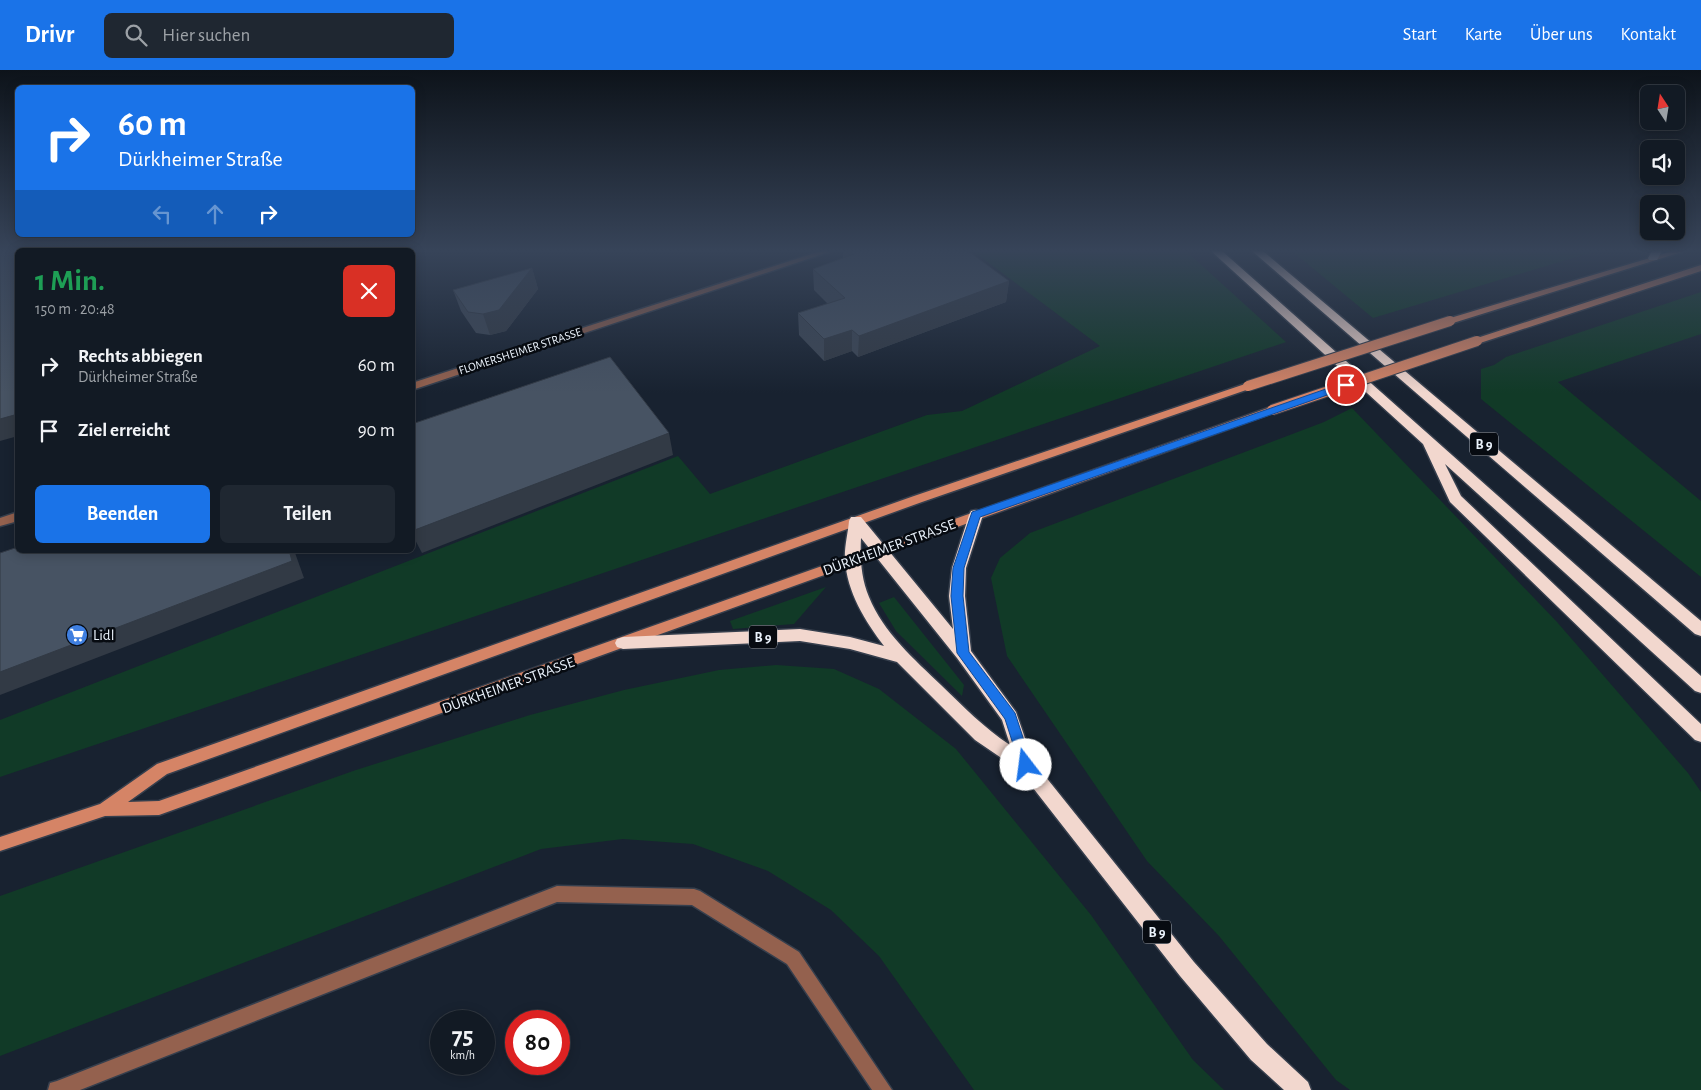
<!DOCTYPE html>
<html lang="de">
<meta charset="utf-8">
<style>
:root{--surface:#121a24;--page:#1f2731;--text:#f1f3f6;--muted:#9ca1a6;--line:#313841;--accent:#1a73e8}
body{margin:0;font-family:"Alegreya Sans",sans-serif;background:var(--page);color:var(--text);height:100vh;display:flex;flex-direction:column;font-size:19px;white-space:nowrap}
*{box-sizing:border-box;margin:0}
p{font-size:16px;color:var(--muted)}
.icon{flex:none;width:28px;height:28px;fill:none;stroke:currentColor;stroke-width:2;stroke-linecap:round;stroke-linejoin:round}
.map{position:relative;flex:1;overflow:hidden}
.sheet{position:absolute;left:15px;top:178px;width:400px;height:305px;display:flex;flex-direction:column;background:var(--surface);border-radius:8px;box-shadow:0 2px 12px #0003,0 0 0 1px var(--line)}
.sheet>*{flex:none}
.banner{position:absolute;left:15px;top:15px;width:400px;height:152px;border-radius:8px;box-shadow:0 2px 12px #0003,0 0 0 1px var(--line);background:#1a73e8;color:#fff;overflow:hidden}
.needle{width:32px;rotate:348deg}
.controls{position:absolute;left:1640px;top:15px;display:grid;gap:10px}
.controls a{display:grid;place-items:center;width:45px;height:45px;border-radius:8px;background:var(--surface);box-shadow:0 2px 12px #0003,0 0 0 1px var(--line);font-size:25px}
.speed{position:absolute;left:430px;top:940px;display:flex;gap:10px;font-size:25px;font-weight:700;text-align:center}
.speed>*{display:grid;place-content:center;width:65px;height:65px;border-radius:50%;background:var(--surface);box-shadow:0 2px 12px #0003,0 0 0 1px var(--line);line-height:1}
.speed small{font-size:12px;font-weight:400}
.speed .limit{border:8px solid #d22;background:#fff;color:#111}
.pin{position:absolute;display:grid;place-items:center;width:42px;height:42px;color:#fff;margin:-21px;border:2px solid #fff;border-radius:50%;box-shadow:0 1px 5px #0007}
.me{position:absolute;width:55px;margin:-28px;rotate:345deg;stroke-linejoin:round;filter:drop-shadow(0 0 4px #0008)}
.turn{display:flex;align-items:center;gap:18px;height:105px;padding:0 20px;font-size:22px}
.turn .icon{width:65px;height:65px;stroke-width:2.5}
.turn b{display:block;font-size:35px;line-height:42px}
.lanes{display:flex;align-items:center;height:48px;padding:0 20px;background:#0003;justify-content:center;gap:25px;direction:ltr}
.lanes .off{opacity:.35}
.round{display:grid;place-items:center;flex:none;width:52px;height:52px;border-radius:8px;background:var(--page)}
.summary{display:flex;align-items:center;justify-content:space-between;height:85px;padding:0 20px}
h1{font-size:30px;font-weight:700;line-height:38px;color:#1e9e55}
.button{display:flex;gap:10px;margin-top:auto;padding:10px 20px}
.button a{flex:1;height:58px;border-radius:8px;background:var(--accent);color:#fff;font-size:20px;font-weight:700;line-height:58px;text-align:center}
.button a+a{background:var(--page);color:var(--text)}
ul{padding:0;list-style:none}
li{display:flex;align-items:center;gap:15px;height:65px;padding:0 20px}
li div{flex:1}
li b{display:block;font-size:19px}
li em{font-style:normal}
header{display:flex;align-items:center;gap:30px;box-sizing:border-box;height:70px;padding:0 25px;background:var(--accent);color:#fff}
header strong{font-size:24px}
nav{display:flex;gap:28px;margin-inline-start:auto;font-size:18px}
.search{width:350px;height:45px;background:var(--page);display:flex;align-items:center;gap:12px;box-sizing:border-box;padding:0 18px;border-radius:8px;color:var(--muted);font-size:19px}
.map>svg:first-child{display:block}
.green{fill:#113a27}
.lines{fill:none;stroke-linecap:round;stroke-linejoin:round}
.lane-casing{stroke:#363f4d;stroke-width:3}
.street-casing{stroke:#363f4d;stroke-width:3}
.secondary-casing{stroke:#363f4d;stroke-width:3}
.highway-casing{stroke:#363f4d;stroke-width:3}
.lane{fill:#94614e;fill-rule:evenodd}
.street{fill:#94614e;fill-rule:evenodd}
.secondary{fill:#d58466;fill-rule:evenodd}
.highway{fill:#f2d7ce;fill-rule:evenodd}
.secondary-bridge-casing{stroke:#363f4d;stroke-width:12;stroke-linecap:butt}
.secondary-bridge{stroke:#d58466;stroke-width:10}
.wall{fill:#3d4755}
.shaded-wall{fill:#323a45}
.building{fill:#475363;stroke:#323a45}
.route{fill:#1a73e8;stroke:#114b97}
.labels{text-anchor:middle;stroke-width:5;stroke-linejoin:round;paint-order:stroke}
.far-street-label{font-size:12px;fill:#ebf3fc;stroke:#070b11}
.shield{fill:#070b11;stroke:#a7adb6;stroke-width:1}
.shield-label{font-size:14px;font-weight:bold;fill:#ebf3fc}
.street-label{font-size:15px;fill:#ebf3fc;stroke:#070b11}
.poi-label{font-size:15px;fill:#ebf3fc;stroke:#070b11;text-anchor:start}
</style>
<header>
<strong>Drivr</strong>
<div class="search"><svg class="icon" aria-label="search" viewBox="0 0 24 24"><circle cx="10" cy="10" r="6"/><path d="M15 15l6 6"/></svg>Hier suchen</div>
<nav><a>Start</a><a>Karte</a><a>Über uns</a><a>Kontakt</a></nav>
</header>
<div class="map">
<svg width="1701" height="1020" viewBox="0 0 1701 1020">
<rect width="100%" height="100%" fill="#182230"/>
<!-- green -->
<g class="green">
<polygon points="973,181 1186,181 1286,272 0,707 0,650 678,386 710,424 927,345 962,341 1100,276"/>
<polygon points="1292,181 1596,181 1373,248"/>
<polygon points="1701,222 1701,264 1558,312 1701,431 1701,507 1481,329 1481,299 1494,295 1506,287"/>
<polygon points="1352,338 1557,552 1688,703 1701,722 1701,1020 1350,1020 1336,1010 1219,866 1147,791 1007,586 991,508 1000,488 1030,463 1324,352"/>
<polygon points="826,517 794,554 733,559 730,551"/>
<polygon points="894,527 964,615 962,626 896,561 879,533"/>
<polygon points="776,595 834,599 879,619 956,679 1091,845 1193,990 1224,1020 974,1020 879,886 831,840 768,801 693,774 623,769 541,779 0,986 0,826 356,700 530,645 624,620 719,600"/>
</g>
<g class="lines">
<!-- lane casing -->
<g class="lane-casing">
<polygon id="lane" points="557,816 694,819 700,821 799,882 892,1020 872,1020 787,894 692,835 557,832 80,1020 48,1020 50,1013 57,1011"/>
</g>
<!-- street casing -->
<g class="street-casing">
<g id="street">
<polygon points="821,181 832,181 412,320 412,313"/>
<polygon points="18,442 18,451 0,456 0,448"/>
</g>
</g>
<!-- secondary casing -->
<g class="secondary-casing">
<g id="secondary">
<polygon points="1673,181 1685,181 1453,253 1450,254 1445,251 1447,249"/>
<polygon points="1701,195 1701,201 1480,273 1474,273 1472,271 1474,269"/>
<polygon points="1248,313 1252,314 1253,316 1252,318 922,432 167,704 128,732 159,731 1268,338 1276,338 1277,340 1276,342 159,745 105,746 0,781 0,767 100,734 157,694 914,426"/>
</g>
</g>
<!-- highway casing -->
<g class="highway-casing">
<g id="highway">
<polygon points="1211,181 1222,181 1701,606 1701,623 1695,621 1445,394 1461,426 1701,654 1701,672 1695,670 1450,432 1423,374"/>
<polygon points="1252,181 1263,181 1701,551 1701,566 1695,564"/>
<polygon points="1652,181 1662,181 1657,190 1649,190 1648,188"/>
<path d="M976,440L981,441L983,445L966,498L965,526L971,581L1016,642L1033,691L1194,892L1267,974L1308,1012L1311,1020H1284L1251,990L1180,906L1019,700L975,670L897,592L850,579L800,571L623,579L617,577L615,573L617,569L623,567L800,559L850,567L884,576C865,551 847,522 845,490C844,478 848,463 849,451L851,447H861L953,559L949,526L952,498L969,445L971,441ZM861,468L957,588L1002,650L1010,675C984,658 964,637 941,615C915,590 883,562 869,527C861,508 860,488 861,468Z"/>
</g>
</g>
<!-- lane -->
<use href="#lane" class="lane"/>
<!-- street -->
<use href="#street" class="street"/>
<!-- secondary -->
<use href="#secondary" class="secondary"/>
<!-- highway -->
<use href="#highway" class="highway"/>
<!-- secondary-bridge casing -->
<g class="secondary-bridge-casing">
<g id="secondary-bridge">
<polyline points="1248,316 1450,251"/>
<polyline points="1272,340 1477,271"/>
</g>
</g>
<!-- secondary-bridge -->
<use href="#secondary-bridge" class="secondary-bridge"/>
</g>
<!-- wall -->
<g class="wall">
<polygon points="843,181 968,181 1009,211 1006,232 858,287 852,281 824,291 799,265 798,243 828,234 814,220 813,199 843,188"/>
<polygon points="532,198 538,219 506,261 490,265 476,263 461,241 453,220"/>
</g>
<!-- shaded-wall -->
<g class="shaded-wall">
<polygon points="532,198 538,219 506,261 490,265 483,244"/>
<polygon points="1009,211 1006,232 858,287 859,266"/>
<polygon points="412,241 415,247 412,248"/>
<polygon points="852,260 852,281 824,291 824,269"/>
<polygon points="18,344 18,366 0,371 0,349"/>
<polygon points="669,363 673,385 422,483 412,464 412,461"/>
<polygon points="289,480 294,480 304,508 0,625 0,602"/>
</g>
<!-- building -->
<g class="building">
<polygon points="0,181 18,181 18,344 0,349"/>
<polygon points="850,181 968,181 1009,211 859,266 852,260 824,269 798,243 845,228 813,199 854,184"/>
<polygon points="532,198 499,240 483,244 468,242 453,220"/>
<polygon points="610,287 669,363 412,461 412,354"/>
<polygon points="18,477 18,480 289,480 292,491 0,602 0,483"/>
</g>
<!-- sky -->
<linearGradient id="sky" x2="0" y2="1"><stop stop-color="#0d131a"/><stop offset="0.56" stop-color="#374459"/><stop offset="1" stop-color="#374459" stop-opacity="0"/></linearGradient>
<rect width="1701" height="323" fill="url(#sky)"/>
<!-- route -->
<polygon class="route" points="1346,312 1350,313 1350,317 980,447 964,498 963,526 969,582 1015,643 1032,695 1030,699 1026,701 1021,699 1005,649 957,583 951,526 953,498 972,442"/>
<!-- icons -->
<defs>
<g id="supermarket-disc" transform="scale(1.125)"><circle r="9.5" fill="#3f7fe0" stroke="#070b11"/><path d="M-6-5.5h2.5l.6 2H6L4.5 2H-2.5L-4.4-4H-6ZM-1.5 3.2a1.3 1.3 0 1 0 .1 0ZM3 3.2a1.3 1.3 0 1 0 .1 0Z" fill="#fff"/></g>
</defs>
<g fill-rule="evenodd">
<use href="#supermarket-disc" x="77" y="565"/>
</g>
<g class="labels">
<!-- far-street labels -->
<g class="far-street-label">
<text transform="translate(520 281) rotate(-18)" y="4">FLOMERSHEIMER STRASSE</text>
</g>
<!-- shield labels -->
<g class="shield">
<rect x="1470" y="362.5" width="28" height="23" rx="4"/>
<rect x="749" y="555.5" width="28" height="23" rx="4"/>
<rect x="1143" y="850.5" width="28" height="23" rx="4"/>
</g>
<g class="shield-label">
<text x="1484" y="379">B 9</text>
<text x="763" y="572">B 9</text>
<text x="1157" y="867">B 9</text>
</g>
<!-- street labels -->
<g class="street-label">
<text transform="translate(889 477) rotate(-20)" y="5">DÜRKHEIMER STRASSE</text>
<text transform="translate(508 615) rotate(-20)" y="5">DÜRKHEIMER STRASSE</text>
</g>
<!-- poi labels -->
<g class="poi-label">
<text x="93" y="570">Lidl</text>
</g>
</g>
</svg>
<div class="controls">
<a><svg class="needle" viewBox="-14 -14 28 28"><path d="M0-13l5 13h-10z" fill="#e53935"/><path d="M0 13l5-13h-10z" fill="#9ca1a6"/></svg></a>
<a><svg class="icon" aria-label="sound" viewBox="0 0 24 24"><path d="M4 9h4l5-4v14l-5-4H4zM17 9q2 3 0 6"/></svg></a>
<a><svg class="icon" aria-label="search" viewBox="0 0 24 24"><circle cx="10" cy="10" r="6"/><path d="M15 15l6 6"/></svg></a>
</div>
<div class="speed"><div>75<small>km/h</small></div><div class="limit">80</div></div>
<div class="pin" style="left:1346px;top:315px;background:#d93025"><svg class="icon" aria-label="arrive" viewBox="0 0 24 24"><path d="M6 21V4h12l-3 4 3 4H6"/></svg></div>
<svg class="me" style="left:1026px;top:695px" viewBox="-20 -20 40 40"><circle r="19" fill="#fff"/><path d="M0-13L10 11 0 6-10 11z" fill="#1a73e8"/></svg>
<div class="banner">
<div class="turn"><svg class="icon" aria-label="right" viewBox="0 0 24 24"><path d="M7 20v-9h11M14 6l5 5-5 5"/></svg><div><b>60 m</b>Dürkheimer Straße</div></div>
<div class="lanes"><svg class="icon off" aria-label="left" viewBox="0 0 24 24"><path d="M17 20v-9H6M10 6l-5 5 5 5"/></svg><svg class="icon off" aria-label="ahead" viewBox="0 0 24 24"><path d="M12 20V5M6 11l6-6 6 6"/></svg><svg class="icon" aria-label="right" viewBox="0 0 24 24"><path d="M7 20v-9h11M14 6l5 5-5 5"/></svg></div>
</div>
<section class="sheet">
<div class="summary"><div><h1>1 Min.</h1><p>150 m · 20:48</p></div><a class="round" style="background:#d93025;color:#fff"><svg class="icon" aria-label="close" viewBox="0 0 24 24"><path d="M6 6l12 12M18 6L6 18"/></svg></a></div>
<ul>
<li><svg class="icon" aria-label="right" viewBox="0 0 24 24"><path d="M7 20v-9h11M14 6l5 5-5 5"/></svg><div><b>Rechts abbiegen</b><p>Dürkheimer Straße</p></div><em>60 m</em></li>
<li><svg class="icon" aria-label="arrive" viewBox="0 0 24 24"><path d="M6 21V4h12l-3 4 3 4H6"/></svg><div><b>Ziel erreicht</b></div><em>90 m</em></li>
</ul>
<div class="button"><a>Beenden</a><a>Teilen</a></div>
</section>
</div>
